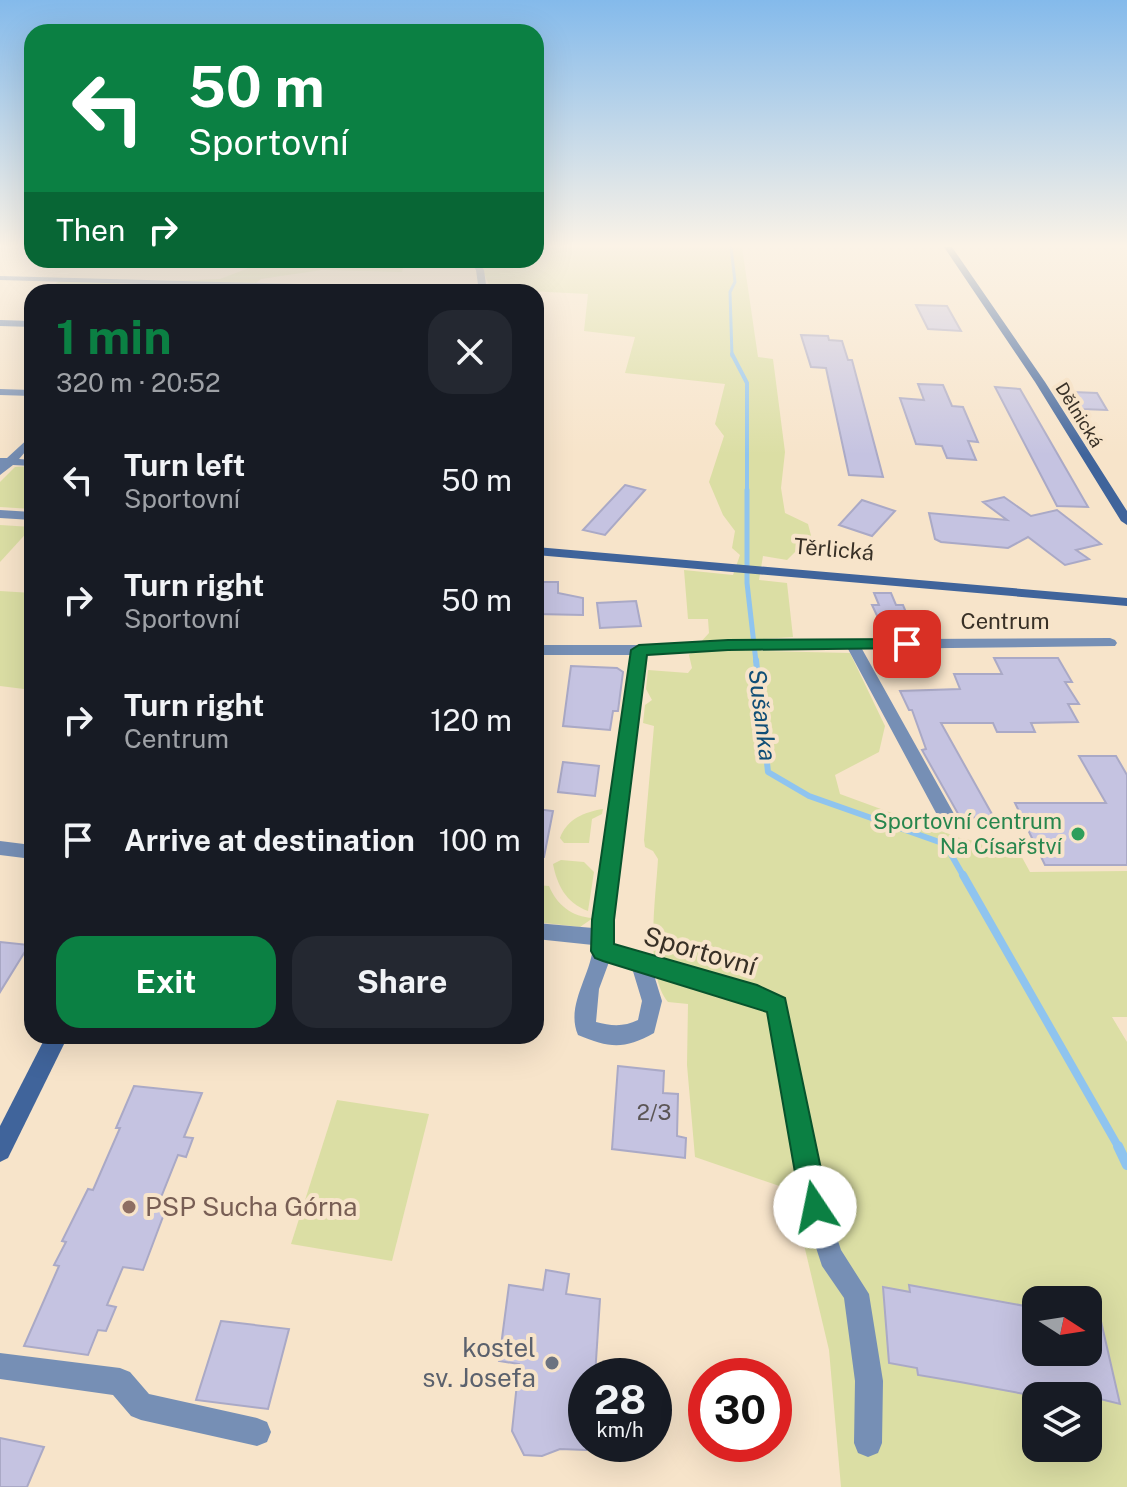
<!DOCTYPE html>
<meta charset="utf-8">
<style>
:root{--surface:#171b24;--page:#242831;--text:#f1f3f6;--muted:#9ea1a6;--accent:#0b8043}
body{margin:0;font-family:"Public Sans",sans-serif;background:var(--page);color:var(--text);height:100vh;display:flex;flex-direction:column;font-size:30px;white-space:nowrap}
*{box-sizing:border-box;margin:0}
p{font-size:26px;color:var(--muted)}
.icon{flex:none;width:44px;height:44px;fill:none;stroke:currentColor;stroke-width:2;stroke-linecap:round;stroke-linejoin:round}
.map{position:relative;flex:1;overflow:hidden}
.sheet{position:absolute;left:24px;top:284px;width:520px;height:760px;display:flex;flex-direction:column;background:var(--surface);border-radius:24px;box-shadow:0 8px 32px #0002}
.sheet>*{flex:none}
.top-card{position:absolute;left:24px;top:24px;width:520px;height:244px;border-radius:24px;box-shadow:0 8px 32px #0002;background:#0b8043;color:#fff;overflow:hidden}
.needle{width:52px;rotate:102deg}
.buttons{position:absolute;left:1022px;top:1286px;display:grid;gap:16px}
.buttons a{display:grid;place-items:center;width:80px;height:80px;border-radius:16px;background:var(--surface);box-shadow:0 8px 32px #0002;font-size:40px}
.speed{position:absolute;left:568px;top:1358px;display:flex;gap:16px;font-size:40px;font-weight:700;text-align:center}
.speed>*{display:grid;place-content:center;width:104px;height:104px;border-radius:50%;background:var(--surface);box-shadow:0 8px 32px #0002;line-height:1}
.speed small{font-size:20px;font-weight:400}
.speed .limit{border:12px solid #d22;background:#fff;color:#111}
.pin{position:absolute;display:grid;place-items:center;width:68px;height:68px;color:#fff;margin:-34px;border-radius:16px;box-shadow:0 4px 12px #0006}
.me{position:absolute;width:88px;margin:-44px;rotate:349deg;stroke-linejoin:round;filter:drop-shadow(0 0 6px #0008)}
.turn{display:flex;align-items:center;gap:28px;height:168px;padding:0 32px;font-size:36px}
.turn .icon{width:104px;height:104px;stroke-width:2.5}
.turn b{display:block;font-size:56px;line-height:68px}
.then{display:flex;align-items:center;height:76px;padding:0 32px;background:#0003;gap:16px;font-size:30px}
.round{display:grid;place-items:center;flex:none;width:84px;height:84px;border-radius:24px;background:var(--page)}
.overview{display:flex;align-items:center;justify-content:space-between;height:136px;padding:0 32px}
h1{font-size:48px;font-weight:700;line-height:60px;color:var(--accent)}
.primary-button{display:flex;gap:16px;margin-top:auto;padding:16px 32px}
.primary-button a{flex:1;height:92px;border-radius:24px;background:var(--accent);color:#fff;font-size:32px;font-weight:700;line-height:92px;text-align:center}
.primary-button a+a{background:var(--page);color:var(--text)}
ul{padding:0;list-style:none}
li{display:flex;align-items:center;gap:24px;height:120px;padding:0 32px}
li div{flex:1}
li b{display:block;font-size:30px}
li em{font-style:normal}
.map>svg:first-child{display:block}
.green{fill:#dbdea4;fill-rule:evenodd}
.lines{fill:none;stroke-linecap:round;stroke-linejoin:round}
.stream-far5{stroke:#8fc4ef;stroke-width:3}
.stream-far4{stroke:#8fc4ef;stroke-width:4}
.stream-far3{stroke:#8fc4ef;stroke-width:5}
.stream-far2{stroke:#8fc4ef;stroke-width:6}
.stream-far1{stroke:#8fc4ef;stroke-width:8}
.stream{stroke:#8fc4ef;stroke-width:10}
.building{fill:#c5c3e1;stroke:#aaa9c6;stroke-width:2}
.minor{fill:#768fb5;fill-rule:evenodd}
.tertiary{fill:#768fb5;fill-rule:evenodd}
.secondary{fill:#40649b;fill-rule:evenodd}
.route{fill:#0b8043;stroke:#07532c;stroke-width:2}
.leisure-dot{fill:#2e9e5b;stroke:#f7e4ca;stroke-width:3}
.education-dot{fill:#8d6e63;stroke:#f7e4ca;stroke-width:3}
.worship-dot{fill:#6b7280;stroke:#f7e4ca;stroke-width:3}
.labels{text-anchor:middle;stroke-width:8;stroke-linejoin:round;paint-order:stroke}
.far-street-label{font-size:18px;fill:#383026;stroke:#f7e4ca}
.street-label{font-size:22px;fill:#383026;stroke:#f7e4ca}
.leisure-label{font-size:22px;fill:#27864d;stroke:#f7e4ca;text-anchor:end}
.near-number-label{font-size:22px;fill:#5b5555}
.water-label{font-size:24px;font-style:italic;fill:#104e76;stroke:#f7e4ca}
.near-street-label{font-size:26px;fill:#383026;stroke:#f7e4ca}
.near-education-label{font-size:26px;fill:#785e54;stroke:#f7e4ca;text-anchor:start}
.near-worship-label{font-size:26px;fill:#5b616d;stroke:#f7e4ca;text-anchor:end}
</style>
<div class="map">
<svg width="1127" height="1487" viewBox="0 0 1127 1487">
<rect width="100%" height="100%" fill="#f7e4ca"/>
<!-- green -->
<g class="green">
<path d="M536,247H742L758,357L773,359L785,452L781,488L785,513L808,524L813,543L798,549L787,560L763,556L759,580L787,583L793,637L760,639L761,651L850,653L885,726L879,752L835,775L840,794L960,838L1018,850L1030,872L1127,871V1017H1112L1127,1042V1487H841L829,1350L791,1190L695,1157L687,1065L688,1004L668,1002C644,973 656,897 658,859L653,851L645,847L644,840L654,726L643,723L645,705L652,700L646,689L648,670L688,673L692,668L689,655L709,633L708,619H688L684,570L733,575L740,555L732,548L735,531L723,515L709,482L724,436L715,424L725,384L625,373L635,337L584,331L588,294L491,289L478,260H536ZM1036,1300H1088V1352H1036ZM1036,1396H1088V1448H1036Z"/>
<polygon points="354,260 414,260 405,260 402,272 322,270 261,279 256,283 167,281 220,279 259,264 295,261 345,263"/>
<polygon points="59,281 120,283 109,292 45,292"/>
<polygon points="163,285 262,287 258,292 155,292"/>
<polygon points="32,466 32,509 0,507 0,482 15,467"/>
<polygon points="0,525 32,527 0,562"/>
<polygon points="0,591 32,593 32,690 0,686"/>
<path d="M603,809L602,814L592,819L589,843H564L560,838C567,819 584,812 603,809Z"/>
<path d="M561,860L584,862L594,872L588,911C566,903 557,885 553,864Z"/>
<path d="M537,885L549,886C557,905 572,917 593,918L580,927L536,922Z"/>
<polygon points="337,1100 429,1114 392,1261 291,1244"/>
</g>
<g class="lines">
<!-- stream-far5 -->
<polyline class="stream-far5" points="731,247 735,282 730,292 732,356"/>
<!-- stream-far4 -->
<polyline class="stream-far4" points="732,354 747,383 747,492"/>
<!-- stream-far3 -->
<polyline class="stream-far3" points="747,490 747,583 756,662"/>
<!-- stream-far2 -->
<polyline class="stream-far2" points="756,660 768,772 809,796 945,844 964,877"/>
<!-- stream-far1 -->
<polyline class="stream-far1" points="963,875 1119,1148"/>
<!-- stream -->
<polyline class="stream" points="1118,1146 1127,1165"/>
</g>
<!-- building -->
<g class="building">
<polygon points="916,305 947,306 961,331 928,329"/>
<polygon points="801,335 828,336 829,340 842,341 848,360 852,360 883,477 849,475 826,368 811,367"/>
<polygon points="918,384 943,385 952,406 963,407 978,442 968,441 976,460 947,458 942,446 916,444 900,398 924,400"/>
<polygon points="995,387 1020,389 1088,507 1057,506"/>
<polygon points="1073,392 1097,393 1107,410 1082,409"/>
<polygon points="625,485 645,490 605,535 583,530"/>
<polygon points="1004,497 1031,516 1057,510 1101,544 1076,550 1089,559 1065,565 1028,537 1008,548 941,542 935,539 929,513 1007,520 983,502"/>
<polygon points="862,500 895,511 872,536 839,525"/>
<polygon points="536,582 558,582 558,593 583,598 583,615 536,614"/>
<polygon points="874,593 891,593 896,605 903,605 910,622 880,622 872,605 879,605"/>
<polygon points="636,601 641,626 600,628 597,603"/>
<polygon points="994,658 1058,658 1072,682 1065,682 1079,704 1068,704 1078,722 1031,723 1035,732 997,732 993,723 941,723 993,816 961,819 922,750 926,749 912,710 909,710 900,691 960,689 954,674 1002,674"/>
<polygon points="571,666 617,668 623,672 618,711 613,711 610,730 563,726"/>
<polygon points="1079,756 1116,756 1127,775 1127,865 1045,865 1015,803 1106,803"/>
<polygon points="563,762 599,766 595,796 558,792"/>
<polygon points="536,809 553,811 544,857 536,856"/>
<polygon points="0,942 29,945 0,992"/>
<polygon points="618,1066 664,1071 663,1093 678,1094 677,1136 686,1138 685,1158 612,1149"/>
<polygon points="134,1086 202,1093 184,1137 193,1138 186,1157 178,1155 158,1205 167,1206 143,1270 123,1267 107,1305 116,1307 106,1331 98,1330 88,1355 24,1346 59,1266 54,1265 66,1242 62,1241 88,1189 93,1190 120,1128 116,1128"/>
<polygon points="546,1270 569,1274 566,1294 600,1299 595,1376 586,1376 586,1450 560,1449 542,1456 524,1455 512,1431 519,1364 499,1361 509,1285 543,1290"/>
<polygon points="909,1285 1036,1308 1036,1352 1088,1352 1088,1296 1095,1295 1120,1404 1088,1396 1035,1396 960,1382 918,1375 917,1368 889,1363 883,1287 910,1292"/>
<polygon points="221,1321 289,1329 268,1409 196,1400"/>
<polygon points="0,1438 44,1447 27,1487 0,1487"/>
</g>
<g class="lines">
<!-- minor -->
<g class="minor">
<polygon points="0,276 483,289 487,291 430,292 0,280"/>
<polygon points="0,320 32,321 32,327 0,326"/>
<polygon points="0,389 32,390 32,396 0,395"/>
<polygon points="32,435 32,444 19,459 32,460 32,466 13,465 0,475 0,458 7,458"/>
<polygon points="0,510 32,512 32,520 0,518"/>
<path d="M1110,638L1115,640L1117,643L1115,646L862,649L958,821L955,826L949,828L943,826L848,649L728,650L646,654L613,920V945L757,986L784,998L829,1214L841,1250L869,1294L883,1381L882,1443L878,1453L868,1457L858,1453L854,1443L855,1381L844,1298L822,1266L805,1214L768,1011L654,975L662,1001L654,1033C624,1050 609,1048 578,1035C565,1005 592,974 593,945L536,939V923L593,928L631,655H536V645H639L728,640ZM609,962L632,968L642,1001L638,1020C624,1027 611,1026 596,1022L599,989Z"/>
<polygon points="0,841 32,845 32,859 0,855"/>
<polygon points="0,1353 120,1368 130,1372 149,1394 257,1418 267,1422 271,1432 267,1442 257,1446 141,1420 131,1416 113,1395 0,1379"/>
</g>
<!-- tertiary -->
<polygon class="tertiary" points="469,260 477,260 484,270 487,292 479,292 476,270"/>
<!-- secondary -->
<g class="secondary">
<polygon points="944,247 952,247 1045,382 1127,511 1127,525 1121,521 1035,382"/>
<polygon points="536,547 1127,598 1127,606 536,555"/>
<polygon points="46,1036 68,1036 8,1158 0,1162 0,1126"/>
</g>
</g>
<!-- sky -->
<linearGradient id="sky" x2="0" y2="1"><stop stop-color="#84baeb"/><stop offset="0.54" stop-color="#fbf3e7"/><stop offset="1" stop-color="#fbf3e7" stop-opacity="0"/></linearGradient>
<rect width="1127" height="455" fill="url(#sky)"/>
<!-- route -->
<polygon class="route" points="907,639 915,644 913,648 728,650 647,655 614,920 614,944 757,985 785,998 829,1207 825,1217 815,1221 806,1217 801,1207 767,1012 603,961 595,958 591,951 592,920 631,650 639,645 728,640"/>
<!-- markers -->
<circle class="leisure-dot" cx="1078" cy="834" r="8"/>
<circle class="education-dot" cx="129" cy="1207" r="8"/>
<circle class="worship-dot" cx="552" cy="1363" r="8"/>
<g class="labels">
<!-- far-street labels -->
<g class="far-street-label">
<text transform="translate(1079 415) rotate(58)" y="6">Dělnická</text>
</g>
<!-- street labels -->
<g class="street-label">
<text transform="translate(834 549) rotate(5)" y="8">Těrlická</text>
<text x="1005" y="629">Centrum</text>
</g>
<!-- leisure labels -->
<g class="leisure-label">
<text x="1062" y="829">Sportovní centrum<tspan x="1062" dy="25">Na Císařství</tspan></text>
</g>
<!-- near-number labels -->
<g class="near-number-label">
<text x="654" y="1120">2/3</text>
</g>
<!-- water labels -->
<g class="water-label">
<text transform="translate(762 715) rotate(83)" y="8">Sušanka</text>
</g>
<!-- near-street labels -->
<g class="near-street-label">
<text transform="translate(700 951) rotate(16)" y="9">Sportovní</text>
</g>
<!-- near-education labels -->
<g class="near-education-label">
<text x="145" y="1216">PSP Sucha Górna</text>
</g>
<!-- near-worship labels -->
<g class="near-worship-label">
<text x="536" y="1357">kostel<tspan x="536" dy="30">sv. Josefa</tspan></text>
</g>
</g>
</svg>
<div class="buttons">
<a><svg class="needle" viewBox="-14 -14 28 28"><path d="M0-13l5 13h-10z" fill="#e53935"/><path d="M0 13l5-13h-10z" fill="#9ea1a6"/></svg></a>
<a><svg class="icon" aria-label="layers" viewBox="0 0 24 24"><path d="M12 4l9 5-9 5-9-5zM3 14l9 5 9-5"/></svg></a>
</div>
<div class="speed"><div>28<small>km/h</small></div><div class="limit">30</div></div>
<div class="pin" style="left:907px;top:644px;background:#d93025"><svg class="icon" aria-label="arrive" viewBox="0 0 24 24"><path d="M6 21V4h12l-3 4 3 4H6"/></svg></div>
<svg class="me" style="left:815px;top:1207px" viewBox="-20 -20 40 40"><circle r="19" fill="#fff"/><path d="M0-13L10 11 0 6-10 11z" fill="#0b8043"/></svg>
<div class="top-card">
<div class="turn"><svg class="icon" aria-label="left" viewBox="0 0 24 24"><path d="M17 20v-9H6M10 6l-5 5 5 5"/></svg><div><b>50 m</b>Sportovní</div></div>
<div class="then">Then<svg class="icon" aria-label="right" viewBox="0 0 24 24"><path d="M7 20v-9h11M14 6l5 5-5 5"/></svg></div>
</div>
<section class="sheet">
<div class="overview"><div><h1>1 min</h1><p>320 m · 20:52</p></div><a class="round"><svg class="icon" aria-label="close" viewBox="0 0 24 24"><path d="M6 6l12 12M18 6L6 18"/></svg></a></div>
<ul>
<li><svg class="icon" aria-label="left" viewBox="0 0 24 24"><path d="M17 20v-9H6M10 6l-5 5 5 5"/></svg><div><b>Turn left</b><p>Sportovní</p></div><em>50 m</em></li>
<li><svg class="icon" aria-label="right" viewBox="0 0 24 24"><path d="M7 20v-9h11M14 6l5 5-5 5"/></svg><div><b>Turn right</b><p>Sportovní</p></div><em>50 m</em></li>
<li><svg class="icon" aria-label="right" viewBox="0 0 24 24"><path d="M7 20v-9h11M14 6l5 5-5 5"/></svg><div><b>Turn right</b><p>Centrum</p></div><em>120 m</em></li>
<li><svg class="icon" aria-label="arrive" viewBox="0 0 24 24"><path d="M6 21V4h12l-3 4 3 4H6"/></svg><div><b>Arrive at destination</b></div><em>100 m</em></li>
</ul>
<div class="primary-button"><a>Exit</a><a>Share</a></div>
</section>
</div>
